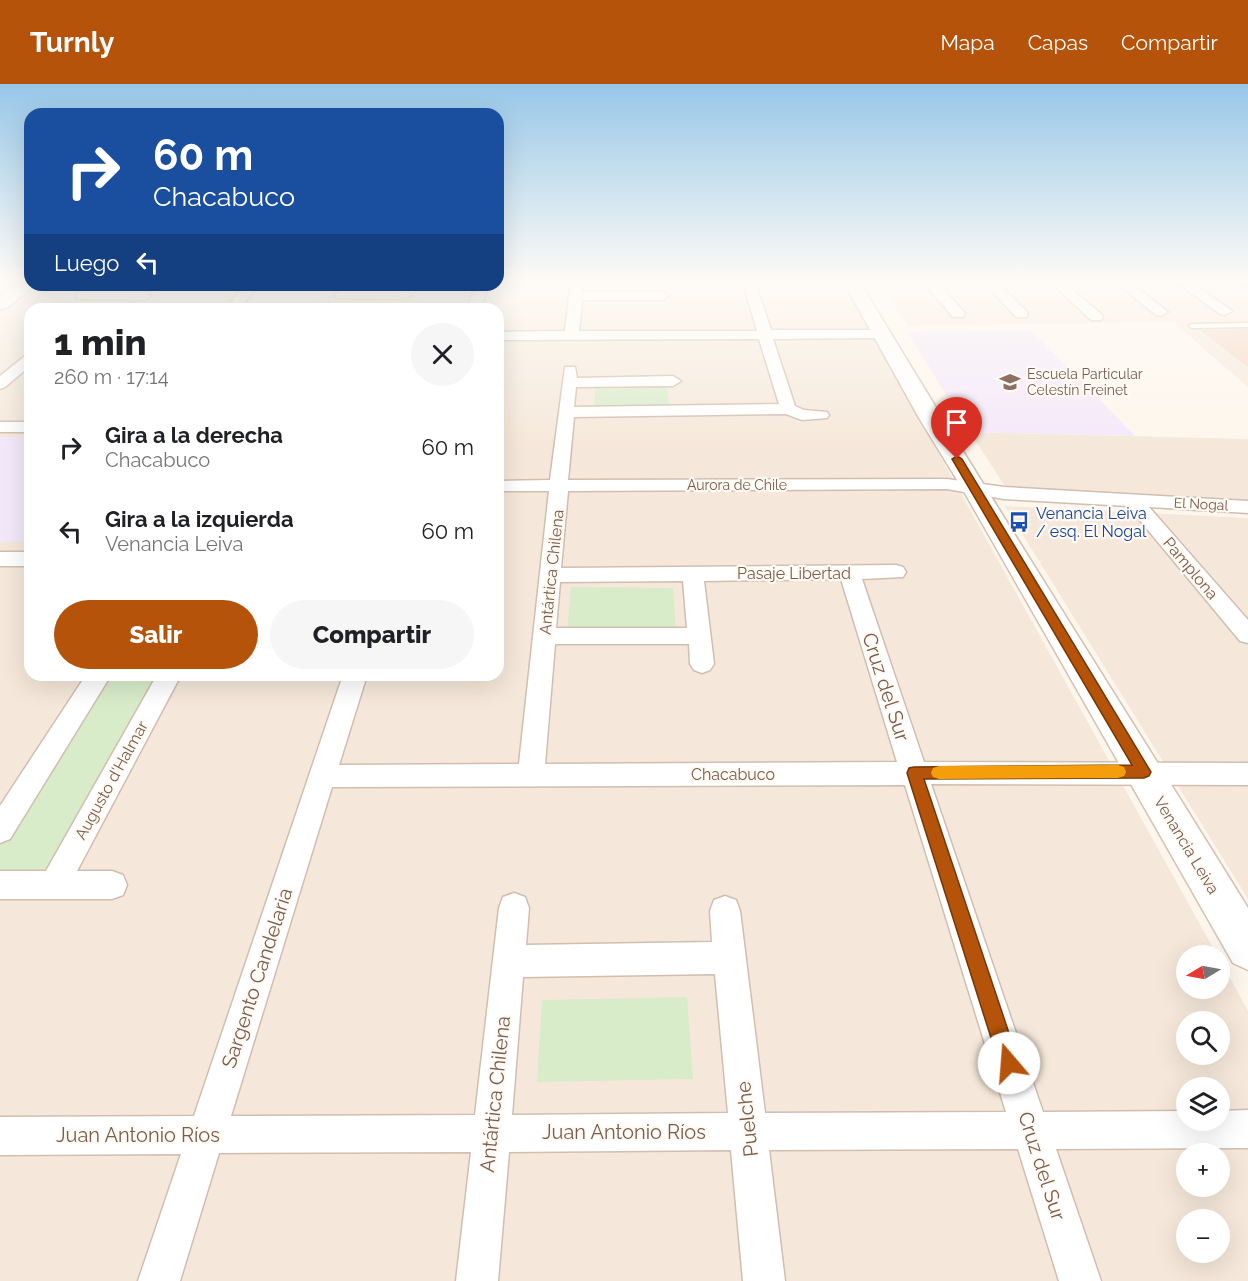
<!DOCTYPE html>
<html lang="es">
<meta charset="utf-8">
<style>
:root{--surface:#fff;--page:#f6f6f6;--text:#202124;--muted:#757577;--accent:#b45309}
body{margin:0;font-family:Raleway,sans-serif;background:var(--page);color:var(--text);height:100vh;display:flex;flex-direction:column;font-size:22px;white-space:nowrap}
*{box-sizing:border-box;margin:0}
p{font-size:20px;color:var(--muted)}
.icon{flex:none;width:33px;height:33px;fill:none;stroke:currentColor;stroke-width:2;stroke-linecap:round;stroke-linejoin:round}
.map{position:relative;flex:1;overflow:hidden}
.drawer{position:absolute;left:24px;top:219px;width:480px;height:378px;display:flex;flex-direction:column;background:var(--surface);border-radius:18px;box-shadow:0 6px 24px #0002}
.drawer>*{flex:none}
.hud{position:absolute;left:24px;top:24px;width:480px;height:183px;border-radius:18px;box-shadow:0 6px 24px #0002;background:#1a4fa0;color:#fff;overflow:hidden}
.needle{width:39px;rotate:260deg}
.controls{position:absolute;left:1176px;top:861px;display:grid;gap:12px}
.controls a{display:grid;place-items:center;width:54px;height:54px;border-radius:50%;background:var(--surface);box-shadow:0 6px 24px #0002;font-size:30px}
.pin{position:absolute;display:grid;place-items:center;width:51px;height:51px;color:#fff;margin:-62px -26px;border-radius:50% 50% 50% 0;rotate:-45deg;box-shadow:0 0 6px #0007}
.pin .icon{rotate:45deg}
.me{position:absolute;width:66px;margin:-33px;rotate:342deg;stroke-linejoin:round;filter:drop-shadow(0 0 4px #0008)}
.turn{display:flex;align-items:center;gap:21px;height:126px;padding:0 30px;font-size:27px}
.turn .icon{width:78px;height:78px;stroke-width:2.5}
.turn b{display:block;font-size:42px;line-height:51px}
.then{display:flex;align-items:center;height:57px;padding:0 30px;background:#0003;gap:12px;font-size:22px}
.round{display:grid;place-items:center;flex:none;width:63px;height:63px;border-radius:32px;background:var(--page)}
.overview{display:flex;align-items:center;justify-content:space-between;height:102px;padding:0 30px}
h1{font-size:36px;font-weight:800;line-height:45px}
.button{display:flex;gap:12px;margin-top:auto;padding:12px 30px}
.button a{flex:1;height:69px;border-radius:36px;background:var(--accent);color:#fff;font-size:24px;font-weight:800;line-height:69px;text-align:center}
.button a+a{background:var(--page);color:var(--text)}
ul{padding:0;list-style:none}
li{display:flex;align-items:center;gap:18px;height:84px;padding:0 30px}
li div{flex:1}
li b{display:block;font-size:22px}
li em{font-style:normal}
header{display:flex;align-items:center;gap:36px;box-sizing:border-box;height:84px;padding:0 30px;background:var(--accent);color:#fff}
header strong{font-size:28px}
nav{display:flex;gap:33px;margin-inline-start:auto;font-size:21px}
.map>svg:first-child{display:block}
.residential{fill:#f5e8da;fill-rule:evenodd}
.education{fill:#f3e8fa}
.green{fill:#d8ecc9}
.building{fill:#f3d5c3}
.lines{fill:none;stroke-linecap:round;stroke-linejoin:round}
.lane-casing{stroke:#d1beb0;stroke-width:3}
.street-casing{stroke:#d1beb0;stroke-width:3}
.secondary-casing{stroke:#d6c0b0;stroke-width:3}
.lane{fill:#fff;fill-rule:evenodd}
.street{fill:#fff;fill-rule:evenodd}
.secondary{fill:#fff;fill-rule:evenodd}
.route{fill:#b45309;stroke:#753606;stroke-width:1.5}
.slow{fill:#f59e0b}
.labels{text-anchor:middle;stroke-width:4.5;stroke-linejoin:round;paint-order:stroke}
.far-education-label{font-size:14px;fill:#785e54;stroke:#fffaf3;text-anchor:start}
.far-street-label{font-size:14px;fill:#7a5c4d;stroke:#fffaf3}
.transit-label{font-size:16px;fill:#164399;stroke:#fffaf3;text-anchor:start}
.street-label{font-size:16px;fill:#7a5c4d;stroke:#fffaf3}
.near-street-label{font-size:20px;fill:#7a5c4d;stroke:#fffaf3}
</style>
<header>
<strong>Turnly</strong>
<nav><a>Mapa</a><a>Capas</a><a>Compartir</a></nav>
</header>
<div class="map">
<svg width="1248" height="1197" viewBox="0 0 1248 1197">
<rect width="100%" height="100%" fill="#fdf6ec"/>
<!-- residential -->
<g class="residential">
<path d="M0,195L30,201H498V195H842L1217,871L1186,872V904H1220V875L1248,927V1197H0ZM30,225H498V591H30ZM1186,938H1220V970H1186ZM1186,1004H1220V1036H1186ZM1186,1070H1220V1102H1186ZM1186,1136H1220V1168H1186Z"/>
<polygon points="876,195 1248,195 1248,303 1173,238 908,242"/>
<polygon points="970,348 1248,355 1248,416 1006,404"/>
<polygon points="1005,422 1248,434 1248,815 1047,490"/>
</g>
<!-- education -->
<g class="education">
<polygon points="1031,246 1135,352 970,348 907,248"/>
<rect x="0" y="353" width="30" height="105"/>
</g>
<!-- green -->
<g class="green">
<polygon points="591,197 649,198 650,209 590,208"/>
<polygon points="596,301 667,302 669,323 594,322"/>
<polygon points="571,503 673,504 676,547 567,546"/>
<polygon points="114,591 155,591 158,594 54,783 37,794 0,793 0,761 105,596"/>
<polygon points="687,913 693,995 537,998 542,916"/>
</g>
<!-- building -->
<polygon class="building" points="1248,245 1248,283 1200,246"/>
<g class="lines">
<!-- lane casing -->
<g class="lane-casing">
<polygon id="lane" points="1248,239 1248,243 1192,244 1189,242 1192,240"/>
</g>
<!-- street casing -->
<g class="street-casing">
<g id="street">
<path d="M571,195H583L582,208H663L669,212L663,216H582L579,247H757L742,195H754L771,246H882L889,250L882,254L773,255L795,322L804,326L827,328L829,331L827,334L802,336L786,330L574,333L568,396L947,395L1004,403L1248,417V429L1149,423L1248,536V559L1240,557L1128,422L1004,415L947,405L568,407L561,484L896,481L903,483L906,488L903,493L862,495L924,678L1248,679V701L931,700L1043,1028L1186,1027V1036H1220V1027L1248,1026V1064L1056,1065L1101,1197H1059L1018,1065L769,1066L785,1197H743L731,1066L509,1068L498,1197H456L471,1068L219,1069L180,1197H138L181,1070L0,1071V1033L194,1032L343,591H367L339,681L519,680L549,407H498V397L550,396L565,283H575L577,294L673,292L681,297L673,302L576,303L574,323L779,320L759,255L498,256V248L565,247ZM841,495L897,678L545,680L555,560H689L690,580L694,586L702,589L710,586L714,580L704,497ZM683,497L687,544H556L560,498ZM905,701L1006,1028L765,1029L740,827L736,816L725,812L714,816L710,827L712,858L526,861L529,824L525,813L514,809L503,813L499,824L475,1031L231,1032L332,703ZM715,890L728,1029L512,1031L523,893Z"/>
<polygon points="921,195 934,195 963,227 965,230 963,233 953,233"/>
<polygon points="981,195 994,195 1026,227 1028,230 1026,233 1016,233"/>
<polygon points="1047,195 1060,195 1101,230 1103,233 1101,236 1091,236"/>
<polygon points="1112,195 1126,195 1168,228 1161,232 1156,231"/>
<polygon points="1172,195 1186,195 1232,227 1225,231 1220,230"/>
<polygon points="1234,195 1248,195 1248,204"/>
<polygon points="246,201 259,201 239,225 225,225"/>
<polygon points="476,201 488,201 481,225 467,225"/>
<polygon points="341,207 405,207 411,211 405,215 337,214 335,211"/>
<polygon points="82,208 145,208 151,212 145,216 78,215 76,212 78,209"/>
<polygon points="30,271 30,282 5,303 0,305 0,292 25,272"/>
<rect x="0" y="338" width="30" height="10"/>
<rect x="0" y="468" width="30" height="14"/>
<polygon points="86,591 111,591 10,755 0,759 0,722"/>
<polygon points="157,591 181,591 77,787 112,787 123,791 127,801 123,811 112,815 0,815 0,787 46,787"/>
</g>
</g>
<!-- secondary casing -->
<g class="secondary-casing">
<g id="secondary">
<polygon points="23,195 30,195 30,201 36,201 6,224 0,225 0,212"/>
<path d="M842,195H858C985,407 1118,614 1248,824V886L1233,879L962,404L919,334Z"/>
</g>
</g>
<!-- lane -->
<use href="#lane" class="lane"/>
<!-- street -->
<use href="#street" class="street"/>
<!-- secondary -->
<use href="#secondary" class="secondary"/>
</g>
<!-- sky -->
<linearGradient id="sky" x2="0" y2="1"><stop stop-color="#97c7e8"/><stop offset="0.54" stop-color="#fefbf6"/><stop offset="1" stop-color="#fefbf6" stop-opacity="0"/></linearGradient>
<rect width="1248" height="363" fill="url(#sky)"/>
<!-- route -->
<polygon class="route" points="957,372 962,375 1151,688 1149,692 1144,694 924,695 1019,979 1016,986 1009,989 1002,986 999,979 907,689 909,684 914,683 1132,681 952,375"/>
<!-- slow -->
<polygon class="slow" points="1118,681 1124,683 1126,688 1124,692 1118,694 939,695 933,693 931,689 933,684 939,682"/>
<!-- icons -->
<defs>
<g id="school-bare" transform="scale(1.62)"><path d="M0-5L7-2L0 1L-7-2ZM-4 1L0 2.5L4 1V4Q0 6-4 4Z" fill="#8d6e63" stroke="#fffaf3" stroke-width="2.5" paint-order="stroke"/></g>
<g id="bus-bare" transform="scale(1.62)"><path d="M-5-6H5V4H4V6H2V4H-2V6H-4V4H-5ZM-3.5-4V0h7V-4ZM-3.5 1.2v1.5H-2V1.2ZM2 1.2v1.5H3.5V1.2Z" fill="#1a4fb4" stroke="#fffaf3" stroke-width="2.5" paint-order="stroke"/></g>
</defs>
<g fill-rule="evenodd">
<use href="#school-bare" x="1010" y="298"/>
<use href="#bus-bare" x="1019" y="438"/>
</g>
<g class="labels">
<!-- far-education labels -->
<g class="far-education-label">
<text x="1027" y="295">Escuela Particular<tspan x="1027" dy="16">Celestín Freinet</tspan></text>
</g>
<!-- far-street labels -->
<g class="far-street-label">
<text x="737" y="406">Aurora de Chile</text>
<text transform="translate(1201 420) rotate(3)" y="5">El Nogal</text>
</g>
<!-- transit labels -->
<g class="transit-label">
<text x="1036" y="435">Venancia Leiva<tspan x="1036" dy="18">/ esq. El Nogal</tspan></text>
</g>
<!-- street labels -->
<g class="street-label">
<text transform="translate(1191 484) rotate(50)" y="6">Pamplona</text>
<text transform="translate(551 488) rotate(-84)" y="6">Antártica Chilena</text>
<text x="794" y="495">Pasaje Libertad</text>
<text x="733" y="696">Chacabuco</text>
<text transform="translate(111 696) rotate(-61)" y="6">Augusto d'Halmar</text>
<text transform="translate(1187 761) rotate(59)" y="6">Venancia Leiva</text>
</g>
<!-- near-street labels -->
<g class="near-street-label">
<text transform="translate(886 603) rotate(72)" y="7">Cruz del Sur</text>
<text transform="translate(257 894) rotate(-72)" y="7">Sargento Candelaria</text>
<text transform="translate(495 1010) rotate(-84)" y="7">Antártica Chilena</text>
<text transform="translate(747 1035) rotate(-96)" y="7">Puelche</text>
<text x="624" y="1055">Juan Antonio Ríos</text>
<text x="138" y="1058">Juan Antonio Ríos</text>
<text transform="translate(1042 1082) rotate(72)" y="7">Cruz del Sur</text>
</g>
</g>
</svg>
<div class="controls">
<a><svg class="needle" viewBox="-14 -14 28 28"><path d="M0-13l5 13h-10z" fill="#e53935"/><path d="M0 13l5-13h-10z" fill="#757577"/></svg></a>
<a><svg class="icon" aria-label="search" viewBox="0 0 24 24"><circle cx="10" cy="10" r="6"/><path d="M15 15l6 6"/></svg></a>
<a><svg class="icon" aria-label="layers" viewBox="0 0 24 24"><path d="M12 4l9 5-9 5-9-5zM3 14l9 5 9-5"/></svg></a>
<a>+</a>
<a>−</a>
</div>
<div class="pin" style="left:957px;top:375px;background:#d93025"><svg class="icon" aria-label="arrive" viewBox="0 0 24 24"><path d="M6 21V4h12l-3 4 3 4H6"/></svg></div>
<svg class="me" style="left:1009px;top:979px" viewBox="-20 -20 40 40"><circle r="19" fill="#fff"/><path d="M0-13L10 11 0 6-10 11z" fill="#b45309"/></svg>
<div class="hud">
<div class="turn"><svg class="icon" aria-label="right" viewBox="0 0 24 24"><path d="M7 20v-9h11M14 6l5 5-5 5"/></svg><div><b>60 m</b>Chacabuco</div></div>
<div class="then">Luego<svg class="icon" aria-label="left" viewBox="0 0 24 24"><path d="M17 20v-9H6M10 6l-5 5 5 5"/></svg></div>
</div>
<section class="drawer">
<div class="overview"><div><h1>1 min</h1><p>260 m · 17:14</p></div><a class="round"><svg class="icon" aria-label="close" viewBox="0 0 24 24"><path d="M6 6l12 12M18 6L6 18"/></svg></a></div>
<ul>
<li><svg class="icon" aria-label="right" viewBox="0 0 24 24"><path d="M7 20v-9h11M14 6l5 5-5 5"/></svg><div><b>Gira a la derecha</b><p>Chacabuco</p></div><em>60 m</em></li>
<li><svg class="icon" aria-label="left" viewBox="0 0 24 24"><path d="M17 20v-9H6M10 6l-5 5 5 5"/></svg><div><b>Gira a la izquierda</b><p>Venancia Leiva</p></div><em>60 m</em></li>
</ul>
<div class="button"><a>Salir</a><a>Compartir</a></div>
</section>
</div>
